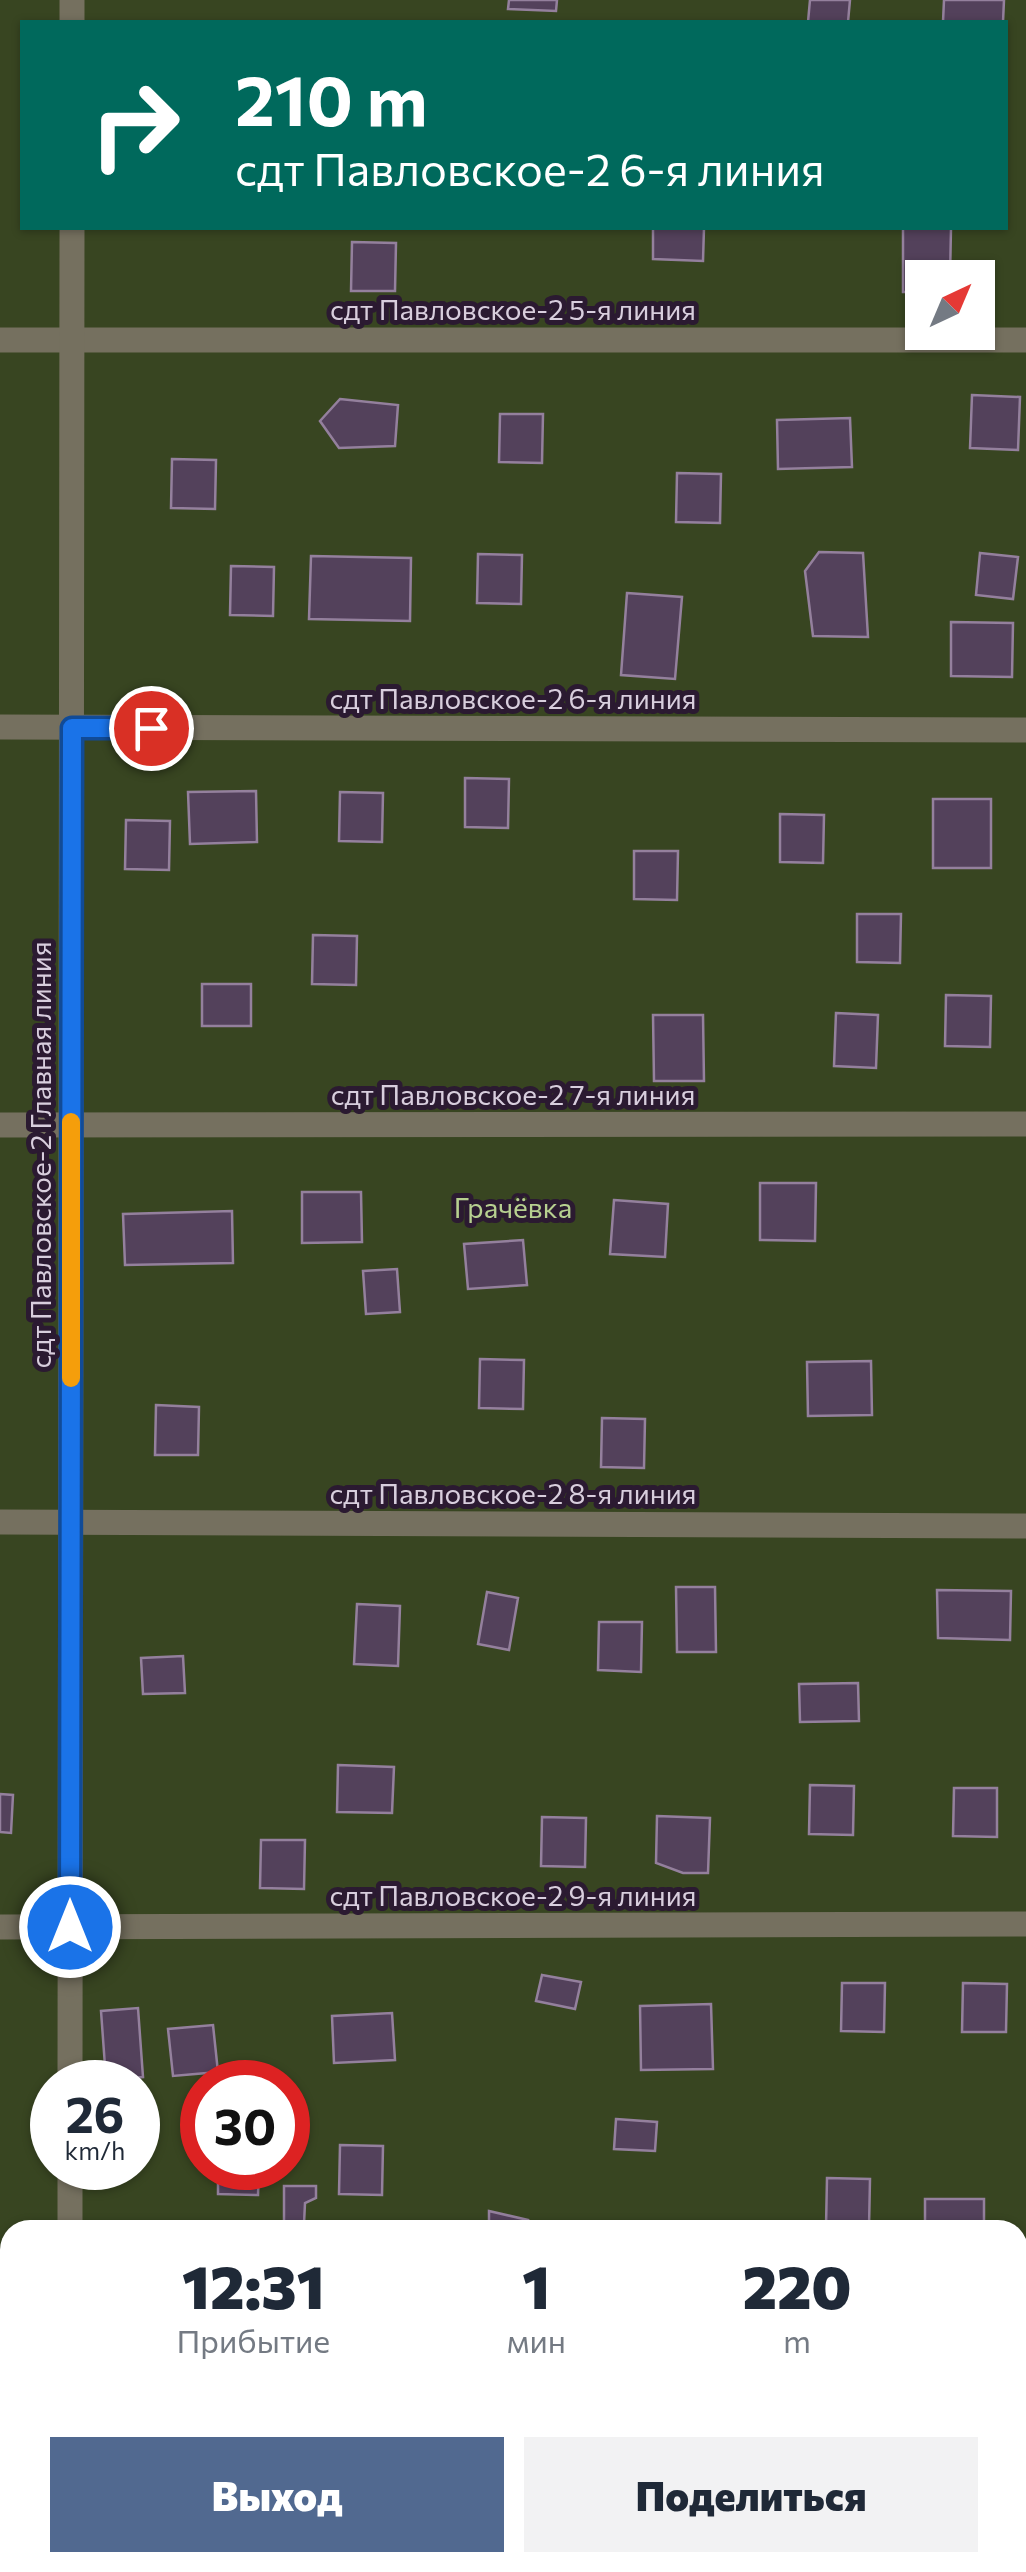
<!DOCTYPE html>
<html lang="ru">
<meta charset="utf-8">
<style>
:root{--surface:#fff;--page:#f2f2f3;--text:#1f2937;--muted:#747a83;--accent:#516990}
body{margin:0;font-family:Commissioner,sans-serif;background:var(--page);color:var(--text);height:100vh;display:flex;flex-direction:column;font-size:38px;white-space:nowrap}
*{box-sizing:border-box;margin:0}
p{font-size:32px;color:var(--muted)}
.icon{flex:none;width:55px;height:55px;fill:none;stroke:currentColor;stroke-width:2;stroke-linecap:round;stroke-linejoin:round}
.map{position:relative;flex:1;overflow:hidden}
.details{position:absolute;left:0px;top:2220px;width:1028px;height:352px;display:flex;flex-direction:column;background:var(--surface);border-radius:30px 30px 0 0;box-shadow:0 2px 8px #0004}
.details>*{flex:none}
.guide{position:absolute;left:20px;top:20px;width:988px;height:210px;border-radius:0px;box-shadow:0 2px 8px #0004;background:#00695c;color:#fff;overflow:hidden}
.needle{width:65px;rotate:44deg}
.buttons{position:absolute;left:905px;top:260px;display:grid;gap:20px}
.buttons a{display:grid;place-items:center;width:90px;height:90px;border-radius:0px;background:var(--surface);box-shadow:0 2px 8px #0004;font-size:50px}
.speed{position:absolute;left:30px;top:2060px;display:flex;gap:20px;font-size:50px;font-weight:700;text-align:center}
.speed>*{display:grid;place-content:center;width:130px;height:130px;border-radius:50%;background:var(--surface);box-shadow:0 2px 8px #0004;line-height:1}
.speed small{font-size:25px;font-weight:400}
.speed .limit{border:15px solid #d22;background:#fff;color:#111}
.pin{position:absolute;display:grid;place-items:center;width:85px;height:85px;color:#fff;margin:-42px;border:5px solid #fff;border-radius:50%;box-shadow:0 2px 10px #0007}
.me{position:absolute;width:110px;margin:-55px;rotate:0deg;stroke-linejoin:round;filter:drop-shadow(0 0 8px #0008)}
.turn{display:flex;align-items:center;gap:35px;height:210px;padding:0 50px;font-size:45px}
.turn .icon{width:130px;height:130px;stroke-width:2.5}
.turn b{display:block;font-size:70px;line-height:85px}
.eta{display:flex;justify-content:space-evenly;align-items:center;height:170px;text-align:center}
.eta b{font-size:60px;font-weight:800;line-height:70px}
.action{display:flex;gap:20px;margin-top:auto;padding:20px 50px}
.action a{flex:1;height:115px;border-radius:0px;background:var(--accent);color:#fff;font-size:40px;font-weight:800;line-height:115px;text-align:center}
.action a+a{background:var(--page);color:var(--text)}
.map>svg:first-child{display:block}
.green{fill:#384521;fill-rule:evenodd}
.building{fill:#53415b;stroke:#94809d;stroke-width:2.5}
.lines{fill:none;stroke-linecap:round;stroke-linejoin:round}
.minor{stroke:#75705f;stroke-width:25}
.route-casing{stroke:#114b97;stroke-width:25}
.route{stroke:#1a73e8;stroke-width:18}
.slow{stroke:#f59e0b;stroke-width:18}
.labels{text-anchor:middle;stroke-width:10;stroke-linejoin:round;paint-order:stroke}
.street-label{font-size:28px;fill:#d8cedd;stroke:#2b1a31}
.park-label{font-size:28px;fill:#b7d090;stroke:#2b1a31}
</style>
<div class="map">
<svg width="1026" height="2572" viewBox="0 0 1026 2572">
<rect width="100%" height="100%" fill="#35243c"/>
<!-- green -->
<path class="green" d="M0,0H1026V2572H0ZM22,22H1005V228H22ZM922,278H978V332H922ZM52,2082H138V2168H52ZM202,2082H288V2168H202ZM10,2230H1018V2562H10Z"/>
<!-- building -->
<g class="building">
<polygon points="509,0 557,0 556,11 508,9"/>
<polygon points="810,0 850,0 848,22 808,22"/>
<polygon points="944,0 1004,0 1003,22 943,22"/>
<polygon points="653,228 704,228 703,261 653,259"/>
<polygon points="903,228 951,228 950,278 922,278 922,292 903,292"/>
<polygon points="352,242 396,243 395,291 351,291"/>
<polygon points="972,395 1020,397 1018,450 970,448"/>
<polygon points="340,399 398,405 395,446 339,448 320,421"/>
<polygon points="500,414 543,414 542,463 499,462"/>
<polygon points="850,418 852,467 778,469 777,420"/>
<polygon points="172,459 216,460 215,509 171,508"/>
<polygon points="677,473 721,474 720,523 676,522"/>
<polygon points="819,552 863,553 868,637 813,636 805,571"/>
<polygon points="980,553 1018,557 1013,599 976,595"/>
<polygon points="478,554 522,555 521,604 477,603"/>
<polygon points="311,556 411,558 410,621 309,619"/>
<polygon points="231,566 274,567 273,616 230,615"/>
<polygon points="627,593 682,597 675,679 621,675"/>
<polygon points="951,622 1013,623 1012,677 951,676"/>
<polygon points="465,778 509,779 508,828 465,827"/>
<polygon points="256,791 257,842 190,844 188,792"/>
<polygon points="340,792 383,793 382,842 339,841"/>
<rect x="933" y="799" width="58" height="69"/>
<polygon points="780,814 824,815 823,863 780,862"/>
<polygon points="126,820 170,821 169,870 125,869"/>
<polygon points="634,851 678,851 677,900 634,899"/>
<polygon points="857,914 901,914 900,963 857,962"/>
<polygon points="313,935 357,936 356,985 312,984"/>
<rect x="202" y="984" width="49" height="42"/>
<polygon points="946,995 991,996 990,1047 945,1046"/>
<polygon points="836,1013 878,1015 876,1068 834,1066"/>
<polygon points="653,1015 703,1015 704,1081 654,1081"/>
<polygon points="760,1183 816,1183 815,1241 760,1240"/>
<polygon points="302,1192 361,1192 362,1242 302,1243"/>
<polygon points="614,1200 668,1204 665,1257 610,1254"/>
<polygon points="232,1211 233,1263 125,1265 123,1214"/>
<polygon points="523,1240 527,1285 468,1289 464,1244"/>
<polygon points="397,1269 400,1312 366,1314 363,1271"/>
<polygon points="480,1359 524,1360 523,1409 479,1408"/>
<polygon points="871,1361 872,1415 808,1416 807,1362"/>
<polygon points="156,1405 199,1407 198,1455 155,1455"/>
<polygon points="602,1418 645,1419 644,1468 601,1467"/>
<polygon points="676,1587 715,1587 716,1652 677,1652"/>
<polygon points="937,1590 1011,1591 1010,1640 938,1638"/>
<polygon points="487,1592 518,1598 509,1650 478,1644"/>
<polygon points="357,1604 400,1606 398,1666 354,1664"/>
<polygon points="599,1622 642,1622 641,1672 598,1670"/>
<polygon points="183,1656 185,1693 143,1694 141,1658"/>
<polygon points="858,1683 859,1721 800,1722 799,1684"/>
<polygon points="338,1765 394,1767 392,1813 337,1812"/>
<polygon points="810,1785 854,1786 853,1835 809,1834"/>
<polygon points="954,1788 997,1788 997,1837 953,1836"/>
<polygon points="0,1794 13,1795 11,1833 0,1832"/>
<polygon points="657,1816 710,1818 708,1873 683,1873 656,1863"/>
<polygon points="542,1817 586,1818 585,1867 541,1866"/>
<polygon points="261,1840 305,1840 304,1889 260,1888"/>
<polygon points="542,1975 581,1982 575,2009 536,2001"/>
<polygon points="842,1983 885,1983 884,2032 841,2031"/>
<polygon points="963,1983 1007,1984 1006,2032 962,2032"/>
<polygon points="711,2004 713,2069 641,2070 640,2006"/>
<polygon points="138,2008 143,2077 106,2080 101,2011"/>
<polygon points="392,2013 395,2060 334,2063 332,2016"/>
<polygon points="213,2025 218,2072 173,2076 168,2029"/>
<polygon points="616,2119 657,2122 655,2151 614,2149"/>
<polygon points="340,2145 383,2146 382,2195 339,2194"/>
<polygon points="218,2168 259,2168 258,2195 218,2194"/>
<polygon points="827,2178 870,2179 869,2228 826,2227"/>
<polygon points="284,2186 316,2186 316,2198 305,2203 304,2224 284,2224"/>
<rect x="925" y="2199" width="59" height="31"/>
<polygon points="489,2211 528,2220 526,2230 489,2230"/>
<polygon points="1018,2397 1026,2398 1026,2445 1018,2444"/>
<rect x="226" y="2562" width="47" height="10"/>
<rect x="494" y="2562" width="44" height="10"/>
<polygon points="800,2562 843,2562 843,2572 799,2572"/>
</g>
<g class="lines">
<!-- minor -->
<g class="minor">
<polyline points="72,22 72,0"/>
<polyline points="0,340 1026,340"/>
<polyline points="0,727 1026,730"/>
<polyline points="0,1125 1026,1124"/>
<polyline points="0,1522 1026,1526"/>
<polyline points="0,1927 1026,1924"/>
<polyline points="70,2082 72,228"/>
<polyline points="70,2230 70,2168"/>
<polyline points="0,2315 10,2315"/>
<polyline points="1018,2315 1026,2315"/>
<polyline points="70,2572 70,2562"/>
</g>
</g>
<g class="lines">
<!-- route casing -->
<g class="route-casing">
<polyline id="route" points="70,1927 72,728 151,728"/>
</g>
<!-- route -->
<use href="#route" class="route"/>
<!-- slow -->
<polyline class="slow" points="71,1378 71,1122"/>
</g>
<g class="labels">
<!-- street labels -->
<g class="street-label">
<text x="513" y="320">сдт Павловское-2 5-я линия</text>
<text x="513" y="709">сдт Павловское-2 6-я линия</text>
<text x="513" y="1105">сдт Павловское-2 7-я линия</text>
<text transform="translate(41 1155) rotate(-90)" y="10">сдт Павловское-2 Главная линия</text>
<text x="513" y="1504">сдт Павловское-2 8-я линия</text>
<text x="513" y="1906">сдт Павловское-2 9-я линия</text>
</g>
<!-- park labels -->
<g class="park-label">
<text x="513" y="1218">Грачёвка</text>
</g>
</g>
</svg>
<div class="buttons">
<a><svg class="needle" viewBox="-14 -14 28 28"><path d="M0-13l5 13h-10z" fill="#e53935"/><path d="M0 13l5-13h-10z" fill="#747a83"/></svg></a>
</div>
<div class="speed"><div>26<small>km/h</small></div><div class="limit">30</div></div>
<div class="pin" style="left:151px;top:728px;background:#d93025"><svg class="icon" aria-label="arrive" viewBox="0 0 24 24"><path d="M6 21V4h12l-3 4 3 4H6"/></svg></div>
<svg class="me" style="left:70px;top:1927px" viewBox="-20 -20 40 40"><circle r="17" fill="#1a73e8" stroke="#fff" stroke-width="3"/><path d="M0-11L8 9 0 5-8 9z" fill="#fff"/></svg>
<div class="guide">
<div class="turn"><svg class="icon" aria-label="right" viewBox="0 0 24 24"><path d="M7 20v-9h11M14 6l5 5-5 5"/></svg><div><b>210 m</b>сдт Павловское-2 6-я линия</div></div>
</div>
<section class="details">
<div class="eta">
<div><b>12:31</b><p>Прибытие</p></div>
<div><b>1</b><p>мин</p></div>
<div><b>220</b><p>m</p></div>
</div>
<div class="action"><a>Выход</a><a>Поделиться</a></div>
</section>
</div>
